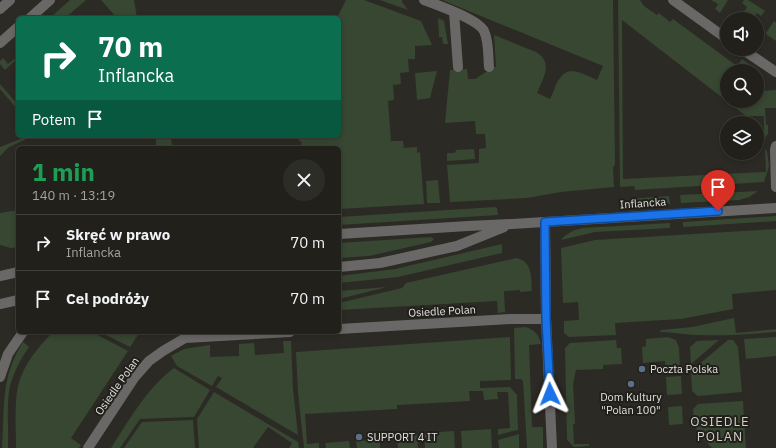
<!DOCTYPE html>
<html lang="pl">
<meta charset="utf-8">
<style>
:root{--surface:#21201b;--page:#2d2d28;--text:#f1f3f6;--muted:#a2a3a3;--line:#3e3e3a}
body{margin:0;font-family:"IBM Plex Sans",sans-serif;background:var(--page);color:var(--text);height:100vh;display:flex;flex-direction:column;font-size:15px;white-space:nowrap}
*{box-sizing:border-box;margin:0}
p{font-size:13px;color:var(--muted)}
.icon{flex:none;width:22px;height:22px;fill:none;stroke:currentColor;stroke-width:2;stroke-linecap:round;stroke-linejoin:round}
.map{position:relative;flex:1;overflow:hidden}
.side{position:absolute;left:16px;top:146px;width:325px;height:188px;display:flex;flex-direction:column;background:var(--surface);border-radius:6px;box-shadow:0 2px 6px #0003,0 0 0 1px var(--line)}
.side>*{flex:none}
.banner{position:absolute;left:16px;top:16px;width:325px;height:122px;border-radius:6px;box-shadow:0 2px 6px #0003,0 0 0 1px var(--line);background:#0b6e4f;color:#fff;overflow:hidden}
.tools{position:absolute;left:720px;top:12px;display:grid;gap:8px}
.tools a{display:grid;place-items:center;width:44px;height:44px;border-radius:50%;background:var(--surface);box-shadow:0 2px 6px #0003,0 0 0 1px var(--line);font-size:20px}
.pin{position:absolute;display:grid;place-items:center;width:34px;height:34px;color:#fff;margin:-41px -17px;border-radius:50% 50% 50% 0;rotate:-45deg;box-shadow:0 0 4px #0007}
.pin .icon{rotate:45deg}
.me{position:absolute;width:44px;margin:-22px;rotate:358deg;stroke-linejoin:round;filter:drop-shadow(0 0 3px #0008)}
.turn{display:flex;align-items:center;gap:14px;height:84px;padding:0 16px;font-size:18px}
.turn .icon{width:52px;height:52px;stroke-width:2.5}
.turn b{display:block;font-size:28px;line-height:34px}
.then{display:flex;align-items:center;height:38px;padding:0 16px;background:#0003;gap:8px;font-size:15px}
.round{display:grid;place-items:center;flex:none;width:42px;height:42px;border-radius:21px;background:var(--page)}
.head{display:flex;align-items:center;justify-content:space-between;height:68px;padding:0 16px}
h1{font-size:24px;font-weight:700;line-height:30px;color:#1e9e55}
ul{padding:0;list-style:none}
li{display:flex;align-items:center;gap:12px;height:56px;padding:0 16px;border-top:1px solid var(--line)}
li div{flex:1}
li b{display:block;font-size:15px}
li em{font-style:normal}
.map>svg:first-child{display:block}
.green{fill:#374732}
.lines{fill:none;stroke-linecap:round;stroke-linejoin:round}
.minor{stroke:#6a6866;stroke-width:10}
.tertiary{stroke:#6a6866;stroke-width:10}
.route-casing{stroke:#114b97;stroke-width:10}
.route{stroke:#1a73e8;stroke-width:7}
.service-dot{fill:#5c6f8a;stroke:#22201b;stroke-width:1.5}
.labels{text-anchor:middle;stroke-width:4;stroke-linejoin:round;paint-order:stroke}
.street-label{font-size:11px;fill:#e2e0dd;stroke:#22201b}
.poi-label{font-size:11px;fill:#e2e0dd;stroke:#22201b;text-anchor:start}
.quarter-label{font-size:13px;letter-spacing:1px;fill:#d2cfc8;stroke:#22201b}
</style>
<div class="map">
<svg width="776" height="448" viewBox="0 0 776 448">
<rect width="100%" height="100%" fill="#2c2a24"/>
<!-- green -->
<g class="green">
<polygon points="70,0 86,0 65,18 50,18"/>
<polygon points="101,0 134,0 137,18 117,18"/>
<polygon points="346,0 364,0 421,21 432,45 415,46 415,59 408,59 409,72 400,73 401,84 394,85 393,83 394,100 388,101 391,141 403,141 404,147 402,148 417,147 417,153 420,152 424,204 339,209 339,148 302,148 300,146 302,143 297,138 298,136 339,136 339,18 337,18"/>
<polygon points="380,0 402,0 402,2 408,10"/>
<path d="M442,0H613L615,165L613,167L614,187L561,192L527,198L450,202L447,165L479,163V149L486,148L485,134H476L475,121L445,123L450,70L467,69L468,79H475L489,70V67H496L494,35L536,52C554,63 543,78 537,93L550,99C554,92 555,84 560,78C569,64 586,75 597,80L603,66Z"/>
<polygon points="618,0 640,0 644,6 657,15 659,13 670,22 673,19 737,66 742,59 758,71 727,71 727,101 757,101 757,83 761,83 761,91 776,90 776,108 765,108 766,125 768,125 768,134 764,139 764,116 746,116 622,20 623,179 766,172 765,149 767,151 769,166 764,182 635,190 634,186 620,187"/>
<polygon points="711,0 728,0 720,13 715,9 718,4"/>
<polygon points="744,0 748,0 765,11 761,16 757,13 753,19 739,19 747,7 742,3"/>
<polygon points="438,18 444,21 448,44 443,44 442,37 439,37"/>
<polygon points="774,21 776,23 776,41 767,35 766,33"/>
<polygon points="18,56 18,58 5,70 0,64 0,61 3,58 8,64"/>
<polygon points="437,71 430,98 417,100 415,73"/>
<polygon points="0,84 18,105 18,110 0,89"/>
<polygon points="28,136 33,136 9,147 0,156 0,147"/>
<polygon points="156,136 171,136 172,148 156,148"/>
<polygon points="474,149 475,159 447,161 447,153 455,153 456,150"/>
<polygon points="438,180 440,203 427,203 426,181"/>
<polygon points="758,191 749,197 739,200 681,203 680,195"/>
<polygon points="669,196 670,204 627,199"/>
<polygon points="495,207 497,208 498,215 339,225 339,217"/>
<polygon points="18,210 18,247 11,248 0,245 0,213"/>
<polygon points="776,216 776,221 683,227 683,222"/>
<path d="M670,223V228L595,232L561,240C567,233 573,230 583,228Z"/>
<polygon points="776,229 776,290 732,294 733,309 681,319 615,323 616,335 569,337 564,333 564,321 579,320 578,302 563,303 561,248 595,240"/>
<polygon points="431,237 434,239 431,242 369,256 339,258 339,243"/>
<polygon points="502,244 502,253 398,277 339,283 339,276 395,269"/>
<path d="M517,258C533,262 531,278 532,291L520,292V290L504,291L505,312L498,313L497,301L339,310V303L402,288L406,283Z"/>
<polygon points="387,287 339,299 339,291"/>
<path d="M734,318L736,333L776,329V332C750,334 724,336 698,335C685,335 673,332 660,332L661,330L692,327Z"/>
<path d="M526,327C535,330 539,335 541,344L529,345L532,427H543V448H527L523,381L521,379H515L514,328Z"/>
<path d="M53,332H92L128,351L71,438L81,445L79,448H16C16,430 14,403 18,386C23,365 38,347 53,332Z"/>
<polygon points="100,332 140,332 130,347"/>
<polygon points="510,337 511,380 480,381 480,388 510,387 517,395 518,430 513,431 498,435 498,429 510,428 508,392 497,392 498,399 484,400 483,391 469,391 470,401 397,405 397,409 305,414 307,444 319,443 319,448 304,448 298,393 296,352"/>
<polygon points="668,337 676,340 679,348 680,370 666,371 665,361 643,363 642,347 646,346 646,339"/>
<polygon points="776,337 776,356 746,359 744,339"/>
<polygon points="616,340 617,348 621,348 622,364 603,365 603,369 576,370 573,384 575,424 573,424 574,444 589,444 589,446 574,447 567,440 565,348 570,343"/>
<polygon points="719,340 691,364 690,347 697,341"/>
<polygon points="728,340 733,340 738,347 742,392 698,396 692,391 691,371"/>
<polygon points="283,341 291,341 293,389 298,435 216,387 222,378 218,376 212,386 177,366 171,356 184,349 210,345 210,357 239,356 239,344 254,343 255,355 284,353"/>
<path d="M23,342L29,347C21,358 14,372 10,386C6,404 9,429 8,448H2C5,407 0,378 23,342Z"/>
<path d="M174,368L210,390L194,417L140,419L120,448H111C130,419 146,389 174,368Z"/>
<polygon points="681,376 682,394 667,395 666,377"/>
<polygon points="214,392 298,442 299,448 289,448 292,443 268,427 253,448 199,448 197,419"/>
<polygon points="743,401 746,448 712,448 699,434 694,425 693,409 698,404"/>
<polygon points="682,406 683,424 669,425 668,407"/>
<polygon points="193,420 195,448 124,448 142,422"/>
<polygon points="491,429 492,448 462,448 461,431"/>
<polygon points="454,431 455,448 425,448 424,433"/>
<polygon points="417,433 418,448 398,448 397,439 399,439 399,435"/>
<polygon points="519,434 519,448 499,448 498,440"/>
<polygon points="380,440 380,448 357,448 356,441"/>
<polygon points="349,441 350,448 326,448 325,443"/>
</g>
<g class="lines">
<!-- minor -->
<g class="minor">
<path d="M424,0C437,5 478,19 484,31C489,41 488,56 489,67"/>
<polyline points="673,0 727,39"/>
<polyline points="0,9 10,0"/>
<polyline points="454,12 458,67"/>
<polyline points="30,18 50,0"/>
<polyline points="0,43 18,27"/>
<polyline points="742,49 776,72"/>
<polyline points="776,146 775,150 776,187"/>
<polyline points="545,222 546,319"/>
<polyline points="0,304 18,300"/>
<polyline points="339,329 511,319 546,319 552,448"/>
<polyline points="88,448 134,378 149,361 163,351 185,338 290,332"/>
</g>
<!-- tertiary -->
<g class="tertiary">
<polyline points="339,234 468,226 512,224 776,208"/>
<polyline points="339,267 380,263 457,246 504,227"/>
<polyline points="0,276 18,272"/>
<polyline points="0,377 8,354 23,332"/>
</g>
</g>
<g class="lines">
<!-- route casing -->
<g class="route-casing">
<polyline id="route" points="550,394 546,319 545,222 718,211"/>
</g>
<!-- route -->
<use href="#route" class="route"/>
</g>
<!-- markers -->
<g class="service-dot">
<circle cx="642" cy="369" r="4"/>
<circle cx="631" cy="384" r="4"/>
<circle cx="359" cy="437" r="4"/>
</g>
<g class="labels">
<!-- street labels -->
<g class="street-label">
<text transform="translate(643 203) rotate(-4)" y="4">Inflancka</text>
<text transform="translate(442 311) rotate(-3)" y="4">Osiedle Polan</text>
<text transform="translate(117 386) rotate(-55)" y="4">Osiedle Polan</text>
</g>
<!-- poi labels -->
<g class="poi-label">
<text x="650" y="373">Poczta Polska</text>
<text x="631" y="401" text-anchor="middle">Dom Kultury<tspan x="631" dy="13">"Polan 100"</tspan></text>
<text x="367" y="441">SUPPORT 4 IT</text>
</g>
<!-- quarter labels -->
<g class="quarter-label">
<text x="720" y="426">OSIEDLE<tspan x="720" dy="15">POLAN</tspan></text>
</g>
</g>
</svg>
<div class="tools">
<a><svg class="icon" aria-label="sound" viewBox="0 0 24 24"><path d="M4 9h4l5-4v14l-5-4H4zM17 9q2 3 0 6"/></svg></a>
<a><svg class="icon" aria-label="search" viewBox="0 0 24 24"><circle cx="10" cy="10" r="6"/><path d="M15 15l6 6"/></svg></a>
<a><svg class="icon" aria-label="layers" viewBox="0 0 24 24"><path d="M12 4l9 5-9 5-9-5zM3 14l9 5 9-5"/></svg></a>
</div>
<div class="pin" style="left:718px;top:211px;background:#d93025"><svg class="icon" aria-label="arrive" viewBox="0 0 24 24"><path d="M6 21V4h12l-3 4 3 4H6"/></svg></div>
<svg class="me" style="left:550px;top:394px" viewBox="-20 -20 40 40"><path d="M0-17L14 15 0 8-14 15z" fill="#1a73e8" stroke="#fff" stroke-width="4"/></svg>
<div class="banner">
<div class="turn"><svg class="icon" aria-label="right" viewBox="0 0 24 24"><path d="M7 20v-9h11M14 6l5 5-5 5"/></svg><div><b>70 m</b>Inflancka</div></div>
<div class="then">Potem<svg class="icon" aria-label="arrive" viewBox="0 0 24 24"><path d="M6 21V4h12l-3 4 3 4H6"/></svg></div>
</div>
<section class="side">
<div class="head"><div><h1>1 min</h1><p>140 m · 13:19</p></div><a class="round"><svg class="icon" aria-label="close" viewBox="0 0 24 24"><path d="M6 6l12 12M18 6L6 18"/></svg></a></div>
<ul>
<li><svg class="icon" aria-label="right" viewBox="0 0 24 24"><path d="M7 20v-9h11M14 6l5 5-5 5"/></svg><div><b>Skręć w prawo</b><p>Inflancka</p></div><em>70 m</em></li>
<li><svg class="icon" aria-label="arrive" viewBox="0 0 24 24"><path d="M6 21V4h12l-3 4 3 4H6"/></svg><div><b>Cel podróży</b></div><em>70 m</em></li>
</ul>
</section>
</div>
